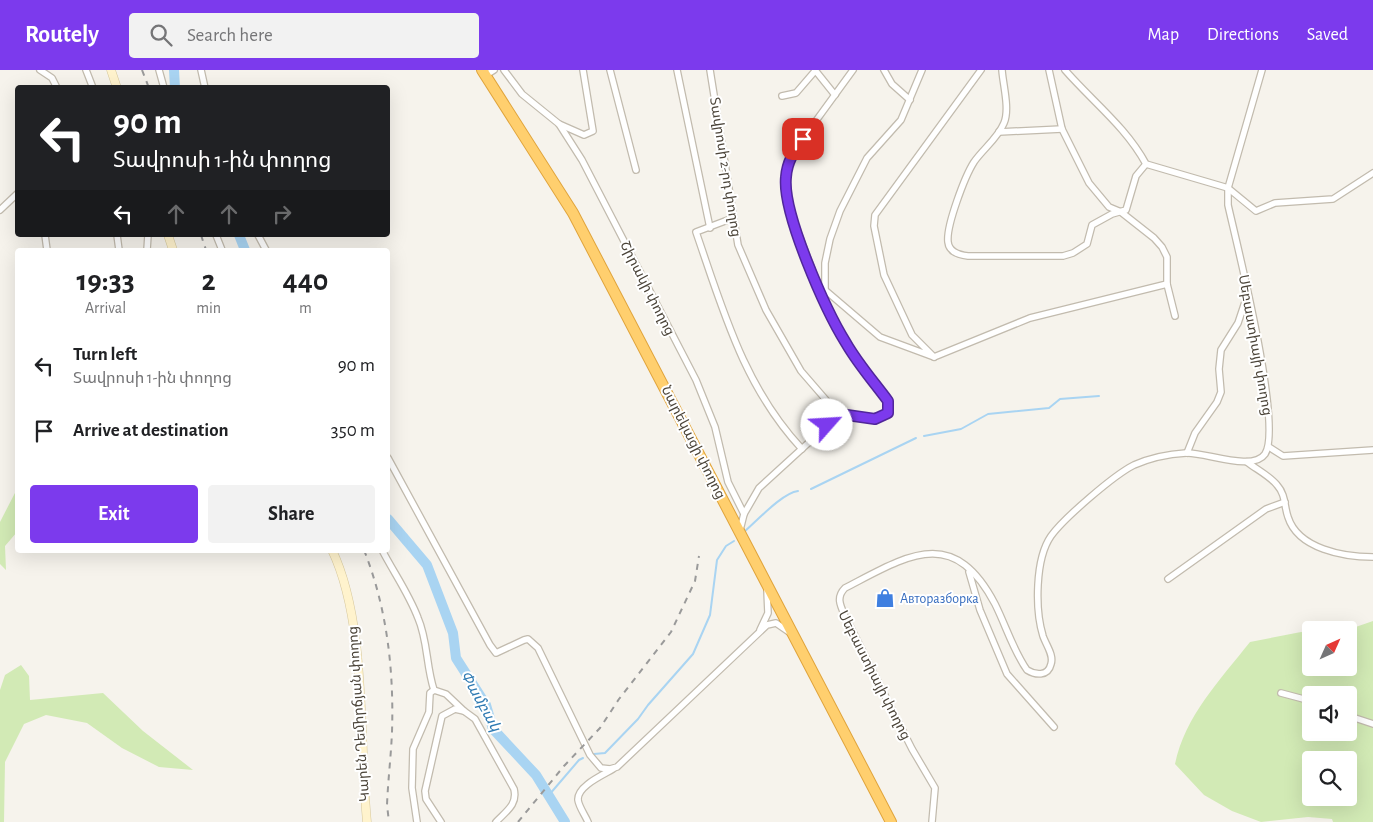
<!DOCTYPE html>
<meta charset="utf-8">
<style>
:root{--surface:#fff;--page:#f2f2f2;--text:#202124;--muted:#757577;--accent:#7c3aed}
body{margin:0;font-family:"Alegreya Sans","Noto Sans Armenian",sans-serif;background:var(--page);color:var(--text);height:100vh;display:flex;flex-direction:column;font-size:19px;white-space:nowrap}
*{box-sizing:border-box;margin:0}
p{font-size:16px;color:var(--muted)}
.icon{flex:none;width:28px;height:28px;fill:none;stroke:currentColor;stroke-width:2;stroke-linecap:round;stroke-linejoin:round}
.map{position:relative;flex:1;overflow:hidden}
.sheet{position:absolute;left:15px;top:178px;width:375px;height:305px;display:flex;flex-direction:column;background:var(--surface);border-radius:5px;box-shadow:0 5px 20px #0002}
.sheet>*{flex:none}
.banner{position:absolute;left:15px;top:15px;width:375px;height:152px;border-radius:5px;box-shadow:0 5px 20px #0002;background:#202124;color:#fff;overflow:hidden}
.needle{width:32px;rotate:45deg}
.fabs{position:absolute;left:1302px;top:551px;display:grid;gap:10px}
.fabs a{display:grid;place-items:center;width:55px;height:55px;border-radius:5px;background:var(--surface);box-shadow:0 5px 20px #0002;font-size:25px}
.pin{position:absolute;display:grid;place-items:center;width:42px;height:42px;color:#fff;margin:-21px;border-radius:10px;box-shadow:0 2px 8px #0006}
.me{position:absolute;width:55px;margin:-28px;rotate:64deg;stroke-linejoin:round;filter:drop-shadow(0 0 4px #0008)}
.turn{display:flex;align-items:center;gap:18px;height:105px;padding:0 15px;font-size:22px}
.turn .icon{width:65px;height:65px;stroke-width:2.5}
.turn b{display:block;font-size:35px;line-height:42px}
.lanes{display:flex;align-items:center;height:48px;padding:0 15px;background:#0003;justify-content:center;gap:25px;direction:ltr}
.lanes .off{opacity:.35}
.eta{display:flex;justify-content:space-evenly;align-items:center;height:85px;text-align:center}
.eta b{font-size:30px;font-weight:600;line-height:35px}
.primary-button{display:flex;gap:10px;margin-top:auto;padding:10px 15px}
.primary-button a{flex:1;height:58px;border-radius:5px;background:var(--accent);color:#fff;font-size:20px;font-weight:600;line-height:58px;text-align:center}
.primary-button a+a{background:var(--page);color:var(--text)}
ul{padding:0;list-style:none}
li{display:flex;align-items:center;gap:15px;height:65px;padding:0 15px}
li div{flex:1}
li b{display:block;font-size:19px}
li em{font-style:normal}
header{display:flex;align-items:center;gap:30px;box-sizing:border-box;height:70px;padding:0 25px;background:var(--accent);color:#fff}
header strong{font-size:24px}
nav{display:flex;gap:28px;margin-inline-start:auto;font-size:18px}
.search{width:350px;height:45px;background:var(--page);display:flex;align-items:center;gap:12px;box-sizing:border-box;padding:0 18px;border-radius:5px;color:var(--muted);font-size:19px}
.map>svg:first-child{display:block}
.green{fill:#d2eab5;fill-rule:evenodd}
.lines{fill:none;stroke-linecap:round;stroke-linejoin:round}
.stream{stroke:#a9d4f2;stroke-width:2}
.river{stroke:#a9d4f2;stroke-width:10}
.street-casing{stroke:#c2bbae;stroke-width:8}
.secondary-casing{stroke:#d6c79b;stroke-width:9}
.highway-casing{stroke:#e0a43c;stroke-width:12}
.street{stroke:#fff;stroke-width:5.5}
.secondary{stroke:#fff3cd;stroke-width:8}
.highway{stroke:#ffcf6e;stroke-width:10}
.rail{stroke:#9a9a9a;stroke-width:2;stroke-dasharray:6 6;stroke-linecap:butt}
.route-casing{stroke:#51269a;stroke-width:12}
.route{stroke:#7c3aed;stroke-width:9}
.labels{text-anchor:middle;stroke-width:4;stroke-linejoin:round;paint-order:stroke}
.street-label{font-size:14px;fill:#4b4439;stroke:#fff}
.shop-label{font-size:14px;fill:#366cbe;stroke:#fff;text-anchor:start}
.water-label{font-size:15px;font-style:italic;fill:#2e7ab2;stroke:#fff}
</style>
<header>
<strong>Routely</strong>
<div class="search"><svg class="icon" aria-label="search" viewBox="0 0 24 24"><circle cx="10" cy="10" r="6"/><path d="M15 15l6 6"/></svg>Search here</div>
<nav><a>Map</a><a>Directions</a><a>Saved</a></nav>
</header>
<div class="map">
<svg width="1373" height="752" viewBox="0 0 1373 752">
<rect width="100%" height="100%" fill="#f6f3ec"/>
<!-- green -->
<g class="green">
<polygon points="17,419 17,462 5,476 6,500 0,494 0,452"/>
<path d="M1373,551V752H1333L1332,749L1308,747L1261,752L1232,741L1204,725L1175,694C1185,646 1220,610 1250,572L1301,562L1311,563V598H1349V560H1347ZM1311,625H1349V662H1311ZM1311,690H1349V728H1311Z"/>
<polygon points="21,595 29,606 30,630 103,623 143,661 193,700 159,697 122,678 87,653 46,645 24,654 5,692 4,752 0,752 0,620 5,605"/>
</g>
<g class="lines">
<!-- stream -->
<g class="stream">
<polyline points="924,366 961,359 988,344 1049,338 1060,329 1099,326"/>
<polyline points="811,419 916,368"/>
<path d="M744,462C757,451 782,423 798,421"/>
<polyline points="594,684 605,683 638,649 648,635 693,584 710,545 717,490 726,476 734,471"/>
<polyline points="549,725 579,690 583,688"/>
</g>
<!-- river -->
<g class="river">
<polyline points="174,0 175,18"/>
<polyline points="239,165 245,180"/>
<polyline points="388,449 427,495 453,563 456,588 486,635 493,659 536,705 565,752"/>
</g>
<!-- street casing -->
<g class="street-casing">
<g id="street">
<polyline points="40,0 52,8 57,18"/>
<polyline points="86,0 93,18"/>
<polyline points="159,0 164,18"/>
<polyline points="201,0 205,18"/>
<polyline points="504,0 522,24 559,54 582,90 696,310 715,357 728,412 744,444 740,460"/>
<polyline points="610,0 636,100"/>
<polyline points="677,0 710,158"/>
<polyline points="710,0 738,175 766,240 801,301 833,338 840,344 875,349 888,343 888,331 860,295 826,236 789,139 786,107 788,93 794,81 853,0"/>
<polyline points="815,0 835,25"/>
<polyline points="884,0 892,14 910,30"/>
<path d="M1002,0C1003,15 1010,39 1004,53C998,68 983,79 974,92C965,106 946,156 948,172C949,182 959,185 968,186H1063L1073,183L1087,174L1092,155L1112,144L1126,140L1136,106L1146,94"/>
<polyline points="1049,0 1062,59 1089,113 1109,137 1121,142 1154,168 1162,177 1167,187 1167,214 1175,246"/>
<path d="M1065,0C1093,32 1126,57 1146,94L1228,118L1256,141L1275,133L1333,129L1373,103"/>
<polyline points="486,5 494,0"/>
<polyline points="782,26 796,23 815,1"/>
<polyline points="559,54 584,65 593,61 583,0"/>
<polyline points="999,62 1062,59"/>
<polyline points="0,140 18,123"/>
<path d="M733,148L696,162C723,240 744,317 802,379"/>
<polyline points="45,165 47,180"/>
<polyline points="117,165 119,180"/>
<polyline points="216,165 222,180"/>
<polyline points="258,165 266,180"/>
<polyline points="147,180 148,165"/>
<polyline points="825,220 825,193 830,169 840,141 867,88 901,50 922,0"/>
<polyline points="820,221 825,220 880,267 934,287 912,265 884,205 874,156 875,145 981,0"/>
<polyline points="934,287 1030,248 1167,214"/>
<polyline points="1269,377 1283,386 1373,380"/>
<polyline points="1187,383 1195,363 1217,332 1221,322 1219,299 1221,280 1238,253 1247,226"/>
<polyline points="388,388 490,575 496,583 524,570 528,569 538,578 590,685 601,698 610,699 617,697 767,555 776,553 789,562"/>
<path d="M1247,392C1256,399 1270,406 1277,415C1286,425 1284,436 1288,447C1298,479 1344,487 1373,487"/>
<polyline points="744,444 759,418 840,344"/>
<path d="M382,480C394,503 409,524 418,548C428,571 426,596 434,620"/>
<polyline points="969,502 980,540 1007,604 1054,657"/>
<polyline points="1168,509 1266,439 1285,432"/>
<polyline points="760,560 768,543 767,521"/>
<polyline points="1281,623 1311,631"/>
<polyline points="1349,646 1373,654"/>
<polyline points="417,752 412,718 413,679 429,642 430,623 434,620 446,624 464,641"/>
<path d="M441,752L426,729L425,721L442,646L455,639L464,641L475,649L514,719C518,735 505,742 496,752"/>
<path d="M588,752C585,745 579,737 578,730C577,716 603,705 613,699"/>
<path d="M932,752L935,718L912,679L845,546C840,535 836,527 845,518C907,486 953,454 995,534C1006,556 1013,580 1027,600C1035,605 1048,607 1051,594C1054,585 1046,575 1043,566C1035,540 1035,489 1051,466C1064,448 1114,405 1134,395C1150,388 1169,384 1186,383C1205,382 1253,402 1265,384C1283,356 1237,175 1228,135V118L1262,0"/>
</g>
</g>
<!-- secondary casing -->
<g class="secondary-casing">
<g id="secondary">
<polyline points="111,0 117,18"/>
<polyline points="168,165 173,180"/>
<path d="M332,480C367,553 359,670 367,752"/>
</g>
</g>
<!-- highway casing -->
<g class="highway-casing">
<polyline id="highway" points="482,0 573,143 891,752"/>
</g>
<!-- street -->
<use href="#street" class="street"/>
<!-- secondary -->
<use href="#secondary" class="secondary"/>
<!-- highway -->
<use href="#highway" class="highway"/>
<!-- rail -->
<g class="rail">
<polyline points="142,0 149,18"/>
<polyline points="201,165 206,180"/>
<path d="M364,480C387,538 394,600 392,662C391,686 388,710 387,735L389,752"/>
<polyline points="518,752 564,696 600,658 619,629 671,562 695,511 699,486"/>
</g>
</g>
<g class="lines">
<!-- route casing -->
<g class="route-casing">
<path id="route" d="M803,69C794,81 787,92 786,107C782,143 826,241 846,273C858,294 874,312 888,331V343L875,349L840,344L827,355"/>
</g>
<!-- route -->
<use href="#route" class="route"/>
</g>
<!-- icons -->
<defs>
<g id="shop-bare" transform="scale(1.5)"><path d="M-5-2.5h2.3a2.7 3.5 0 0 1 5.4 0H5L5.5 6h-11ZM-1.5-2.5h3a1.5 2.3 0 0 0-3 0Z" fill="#3f7fe0" stroke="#fff" stroke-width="2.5" paint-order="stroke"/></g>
</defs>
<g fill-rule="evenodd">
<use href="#shop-bare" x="885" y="528"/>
</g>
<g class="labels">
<!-- street labels -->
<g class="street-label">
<text transform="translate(726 97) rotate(81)" y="5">Տավրոսի 2-րդ փողոց</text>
<text transform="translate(648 218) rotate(63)" y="5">Շիրակի փողոց</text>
<text transform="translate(1256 275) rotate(80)" y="5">Սեբաստիայի փողոց</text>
<text transform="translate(694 372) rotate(63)" y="5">Նարեկացի փողոց</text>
<text transform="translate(875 605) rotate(63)" y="5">Սեբաստիայի փողոց</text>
<text transform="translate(358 644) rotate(-94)" y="5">Կարեն Դեմիրճյան փողոց</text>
</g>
<!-- shop labels -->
<g class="shop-label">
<text x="900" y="533">Авторазборка</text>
</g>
<!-- water labels -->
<g class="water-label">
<text transform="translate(481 631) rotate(61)" y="5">Փամբակ</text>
</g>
</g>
</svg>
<div class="fabs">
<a><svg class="needle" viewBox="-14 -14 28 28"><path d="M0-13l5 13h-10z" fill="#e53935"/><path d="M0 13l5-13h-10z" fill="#757577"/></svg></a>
<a><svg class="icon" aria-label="sound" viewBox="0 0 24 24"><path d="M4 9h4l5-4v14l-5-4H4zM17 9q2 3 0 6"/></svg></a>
<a><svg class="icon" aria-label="search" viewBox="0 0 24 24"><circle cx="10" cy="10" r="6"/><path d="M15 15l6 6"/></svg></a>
</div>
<div class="pin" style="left:803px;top:69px;background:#d93025"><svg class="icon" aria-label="arrive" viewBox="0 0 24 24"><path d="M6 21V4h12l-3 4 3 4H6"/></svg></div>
<svg class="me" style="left:827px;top:355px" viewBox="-20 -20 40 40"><circle r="19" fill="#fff"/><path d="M0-13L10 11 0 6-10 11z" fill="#7c3aed"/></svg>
<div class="banner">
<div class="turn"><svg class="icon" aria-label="left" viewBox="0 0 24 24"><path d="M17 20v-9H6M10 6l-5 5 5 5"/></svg><div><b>90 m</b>Տավրոսի 1-ին փողոց</div></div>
<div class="lanes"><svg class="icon" aria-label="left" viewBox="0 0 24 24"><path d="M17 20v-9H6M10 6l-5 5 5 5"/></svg><svg class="icon off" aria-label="ahead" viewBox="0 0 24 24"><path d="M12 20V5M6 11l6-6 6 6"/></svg><svg class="icon off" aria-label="ahead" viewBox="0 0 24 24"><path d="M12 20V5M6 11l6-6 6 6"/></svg><svg class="icon off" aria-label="right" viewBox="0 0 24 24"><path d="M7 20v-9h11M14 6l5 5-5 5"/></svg></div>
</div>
<section class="sheet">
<div class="eta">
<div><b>19:33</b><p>Arrival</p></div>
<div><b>2</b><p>min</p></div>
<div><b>440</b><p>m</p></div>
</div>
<ul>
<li><svg class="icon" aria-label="left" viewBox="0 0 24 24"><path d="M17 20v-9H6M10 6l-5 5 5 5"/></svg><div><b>Turn left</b><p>Տավրոսի 1-ին փողոց</p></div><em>90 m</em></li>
<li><svg class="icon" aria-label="arrive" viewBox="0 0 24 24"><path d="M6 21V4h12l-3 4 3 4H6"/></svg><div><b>Arrive at destination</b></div><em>350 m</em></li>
</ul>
<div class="primary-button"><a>Exit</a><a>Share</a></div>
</section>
</div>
